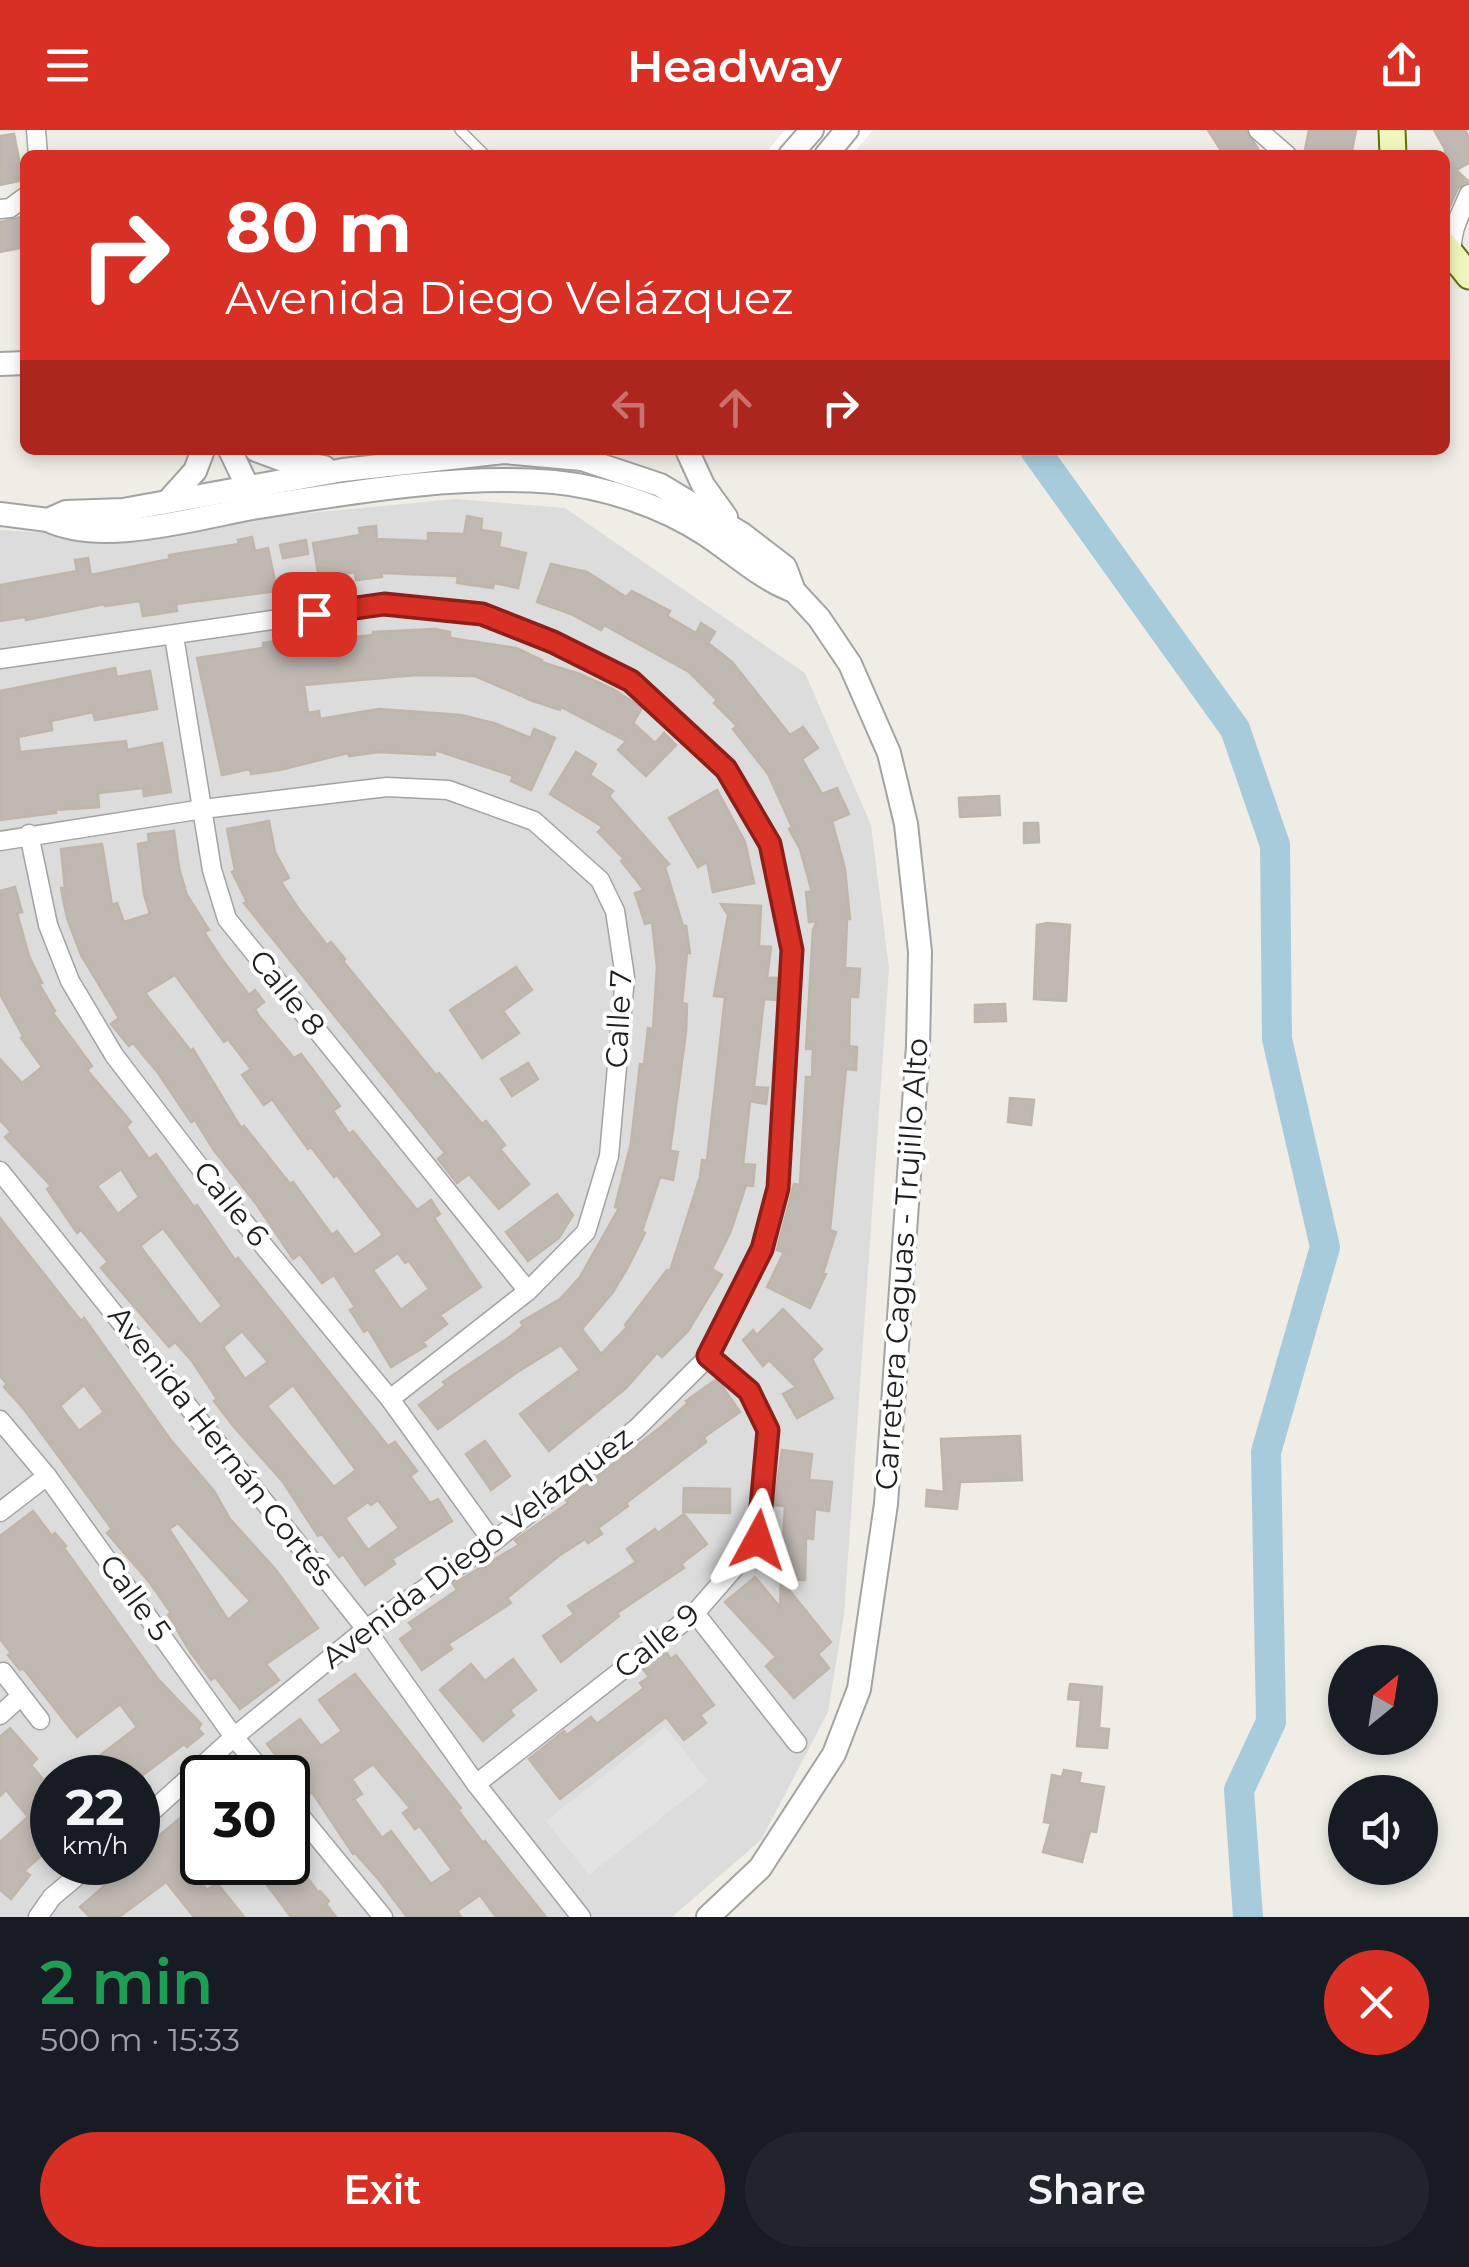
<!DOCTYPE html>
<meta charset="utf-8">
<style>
:root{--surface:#171b24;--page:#20242c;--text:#f1f3f6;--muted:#9ea1a6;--accent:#d93025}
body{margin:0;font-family:Montserrat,sans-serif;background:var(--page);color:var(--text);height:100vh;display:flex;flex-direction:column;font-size:38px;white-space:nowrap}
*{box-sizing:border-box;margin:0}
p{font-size:32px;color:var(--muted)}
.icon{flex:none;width:55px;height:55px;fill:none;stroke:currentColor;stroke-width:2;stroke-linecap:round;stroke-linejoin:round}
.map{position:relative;height:1787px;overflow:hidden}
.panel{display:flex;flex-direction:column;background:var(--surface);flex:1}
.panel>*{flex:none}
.banner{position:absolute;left:20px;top:20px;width:1430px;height:305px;border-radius:15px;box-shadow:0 5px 15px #0003;background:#d93025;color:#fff;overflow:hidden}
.needle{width:65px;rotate:30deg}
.controls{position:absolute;left:1328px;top:1515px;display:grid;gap:20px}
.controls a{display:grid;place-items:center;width:110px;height:110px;border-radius:50%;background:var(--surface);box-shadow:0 5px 15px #0003;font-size:50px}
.speed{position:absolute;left:30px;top:1625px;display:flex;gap:20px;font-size:50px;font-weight:700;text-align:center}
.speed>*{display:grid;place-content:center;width:130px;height:130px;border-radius:50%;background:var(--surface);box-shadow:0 5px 15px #0003;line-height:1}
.speed small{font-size:25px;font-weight:400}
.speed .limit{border:5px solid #111;border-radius:15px;background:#fff;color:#111}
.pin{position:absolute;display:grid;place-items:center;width:85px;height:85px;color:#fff;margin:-42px;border-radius:20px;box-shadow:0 5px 15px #0006}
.me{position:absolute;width:110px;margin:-55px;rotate:5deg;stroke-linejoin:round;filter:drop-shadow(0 0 8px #0008)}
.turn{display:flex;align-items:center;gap:35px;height:210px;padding:0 40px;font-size:45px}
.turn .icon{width:130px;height:130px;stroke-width:2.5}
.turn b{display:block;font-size:70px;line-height:85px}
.lanes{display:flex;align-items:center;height:95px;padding:0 40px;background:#0003;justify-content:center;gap:50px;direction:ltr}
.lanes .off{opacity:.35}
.round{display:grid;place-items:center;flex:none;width:105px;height:105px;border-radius:52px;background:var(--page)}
.head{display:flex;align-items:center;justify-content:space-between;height:170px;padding:0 40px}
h1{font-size:60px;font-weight:600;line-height:75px;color:#1e9e55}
.primary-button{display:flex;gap:20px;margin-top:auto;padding:20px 40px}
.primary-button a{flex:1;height:115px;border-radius:60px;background:var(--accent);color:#fff;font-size:40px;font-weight:600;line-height:115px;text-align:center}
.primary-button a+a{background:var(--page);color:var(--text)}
header{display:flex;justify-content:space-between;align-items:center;height:130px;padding:0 40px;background:var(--accent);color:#fff;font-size:45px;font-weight:600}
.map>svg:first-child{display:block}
.residential{fill:#dddcdc;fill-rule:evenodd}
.parking{fill:#e3e3e3}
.pier{fill:#fff}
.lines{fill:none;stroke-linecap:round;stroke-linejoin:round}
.river{stroke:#a8cbdb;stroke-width:30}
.building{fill:#c0b9b2;stroke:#c0b5a9;stroke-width:2.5;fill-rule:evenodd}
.service-casing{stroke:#a3a3a3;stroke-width:12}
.minor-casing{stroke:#a3a3a3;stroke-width:21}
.tertiary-casing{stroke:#a3a3a3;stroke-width:26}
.secondary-casing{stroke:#5e720a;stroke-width:29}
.service{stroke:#fff;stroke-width:9}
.minor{stroke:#fff;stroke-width:18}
.tertiary{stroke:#fff;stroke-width:22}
.secondary{stroke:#eff7bc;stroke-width:25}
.route-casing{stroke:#8d1f18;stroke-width:25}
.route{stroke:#d93025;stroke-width:18}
.labels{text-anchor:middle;stroke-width:8;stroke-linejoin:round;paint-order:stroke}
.street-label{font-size:30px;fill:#1f1f1f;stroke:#fff}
</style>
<header><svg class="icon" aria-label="menu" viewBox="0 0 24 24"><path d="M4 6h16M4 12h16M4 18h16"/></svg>Headway<svg class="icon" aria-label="share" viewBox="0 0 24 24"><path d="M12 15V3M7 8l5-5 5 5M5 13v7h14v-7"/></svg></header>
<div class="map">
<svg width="1469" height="1787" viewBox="0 0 1469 1787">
<rect width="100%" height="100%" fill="#efede6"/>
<!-- residential -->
<path class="residential" d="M456,369L565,378L805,543L871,695L889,838L844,1485L828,1582L761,1710L672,1787H0V400L77,405ZM52,1648H138V1732H52ZM202,1648H288V1732H202Z"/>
<!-- parking -->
<polygon class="parking" points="665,1597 708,1651 589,1745 546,1691"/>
<!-- pier -->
<polygon class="pier" points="785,0 873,0 852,25 764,25"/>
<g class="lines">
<!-- river -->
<polyline class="river" points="1035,320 1235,599 1275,715 1277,909 1325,1117 1266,1322 1271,1592 1239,1660 1248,1787"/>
</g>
<!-- building -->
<g class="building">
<polygon points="1208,0 1246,0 1262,25 1224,25"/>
<polygon points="1309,0 1356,0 1351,25 1304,25"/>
<polygon points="1434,0 1465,0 1469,7 1469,33 1456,40 1469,52 1458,58 1450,76 1445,73 1445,19"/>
<polygon points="14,4 23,50 0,55 0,6"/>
<polygon points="25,86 25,117 0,122 0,92"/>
<polygon points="467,386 482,389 481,400 501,403 499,417 526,423 518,458 494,453 493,458 457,453 458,446 381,443 382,447 356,450 355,442 319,448 313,413 360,405 359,398 376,396 377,409 428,411 428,403 464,404"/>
<polygon points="252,407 255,421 268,418 277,461 176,474 177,481 143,486 140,471 105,476 105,474 26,490 25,487 0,491 0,455 77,441 75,430 88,428 91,445 170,429 169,425 239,414 238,410"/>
<polygon points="306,410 308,424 283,428 280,415"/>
<polygon points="551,434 587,442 626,467 632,461 670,481 667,486 696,503 701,493 715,502 708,513 732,532 790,605 803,597 818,618 802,629 822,664 837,658 849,684 832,691 845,739 850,789 847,789 845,838 860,839 858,867 850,867 849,916 857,917 856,940 846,939 830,1100 836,1102 823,1143 826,1144 810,1178 767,1157 784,1122 777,1120 794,1054 800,1055 806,947 812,947 813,919 806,919 813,800 817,791 809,792 806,762 812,762 800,719 789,699 792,697 768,644 733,599 737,596 714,573 717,570 689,542 604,495 601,500 571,484 537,472"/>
<polygon points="435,499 450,502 450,508 516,518 542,530 541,532 580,544 613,559 642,578 633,593 655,613 664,603 676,615 646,646 618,620 626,611 561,577 560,580 533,571 475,546 416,545 304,555 308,583 319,581 320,589 379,579 461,585 494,593 531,608 534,599 555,608 531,660 511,651 513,646 435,620 435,625 379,622 349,626 348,623 280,640 251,644 250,639 222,645 197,528 263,518 263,513 295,508 296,514 373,505 373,502"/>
<polygon points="115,538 117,547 150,541 157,579 95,590 93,582 51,591 52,600 18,607 20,622 126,611 127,620 162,613 171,662 144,666 143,658 98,663 99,677 55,680 56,683 0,690 0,561"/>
<polygon points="576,622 596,634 590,645 613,661 609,666 669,734 665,737 683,796 686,796 690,823 687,823 682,873 687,874 686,902 670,1021 678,1022 673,1050 660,1047 642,1101 645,1103 628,1137 613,1162 582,1199 601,1224 627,1197 625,1195 667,1140 670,1141 700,1047 702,1030 707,1031 725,867 714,866 728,785 721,774 761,776 759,816 771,817 767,848 778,848 776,870 764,869 754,957 768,958 766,974 750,971 743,1034 755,1035 753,1056 746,1055 730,1103 712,1139 722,1145 688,1201 662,1227 657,1223 626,1258 549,1321 520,1284 580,1240 561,1215 516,1243 438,1299 419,1275 446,1255 443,1252 511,1206 523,1196 521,1192 560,1169 580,1147 619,1078 615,1077 631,1013 640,934 644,935 648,898 653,899 657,837 652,792 645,794 635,763 644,760 621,731 624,729 598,702 603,697 550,664"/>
<polygon points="717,660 745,712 754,753 713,762 707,732 698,737 669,688"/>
<polygon points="999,666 1000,685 960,687 959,668"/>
<polygon points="269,691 275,722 289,748 281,752 298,778 327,815 331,812 345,829 343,831 436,945 439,943 482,994 486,991 505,1015 500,1019 529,1054 499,1079 469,1044 457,1053 438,1029 445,1023 244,773 247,772 232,742 235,740 227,699"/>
<polygon points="1024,693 1038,693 1039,712 1024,713"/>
<path d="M174,701L179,738L187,765L209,800L204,802L221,828L249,865L255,860L264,872L255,879L259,886L294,928L301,924L340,976L333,981L349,1004L353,1001L417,1080L431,1070L440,1084L434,1088L481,1157L440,1185L447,1194L423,1212L426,1216L391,1237L368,1199L364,1202L350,1180L355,1177L334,1145L322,1153L300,1124L293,1129L257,1075L213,1019L195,990L191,992L158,943L133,913L129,916L111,894L119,888L81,825L67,788L61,758H65L61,719L102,714L112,775L117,773L124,792L150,784L144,764L138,714L149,712L148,704ZM175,845L224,912L228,909L251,939L242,945L264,975L272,969L308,1019L311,1017L334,1047L337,1045L383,1105L355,1125L337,1101L332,1105L293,1052L290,1054L244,996L241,998L193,919L191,921L145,863ZM398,1123L405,1133L409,1131L429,1159L401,1180L373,1140Z"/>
<path d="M15,757L22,782L17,783L29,826L42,853L39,854L55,881L53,883L92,936L87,940L131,992L126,997L149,1029L156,1024L194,1077L197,1075L235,1130L238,1128L388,1316L395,1312L417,1341L410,1346L430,1373L438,1369L452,1391L392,1429L395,1434L365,1455L343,1424L339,1427L322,1404L318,1406L283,1352L234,1297L214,1271L217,1269L192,1231L175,1212L169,1217L101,1138L108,1132L81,1100L77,1103L47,1059L51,1056L5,1007L11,1002L0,990V929L22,953L42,937L21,908L23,906L0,864V761ZM121,1039L139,1067L118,1084L97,1056ZM163,1098L222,1176L200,1195L140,1116ZM242,1201L268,1232L245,1249L223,1217ZM293,1255L356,1340L334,1357L267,1276ZM378,1370L399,1398L368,1420L345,1388L368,1372L371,1375Z"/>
<polygon points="1048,793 1070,795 1066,871 1034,869 1037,795"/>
<polygon points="516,837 532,860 503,881 519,903 482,928 450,880"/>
<polygon points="1005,874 1006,891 975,892 975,875"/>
<polygon points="528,933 538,949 512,966 501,949"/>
<polygon points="1010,968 1034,970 1031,995 1008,992"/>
<polygon points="557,1064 573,1085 559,1108 528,1131 506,1102"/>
<path d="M0,1088L81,1191L84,1188L170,1309L214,1361L230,1389L276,1440L318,1498L266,1534L279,1550L240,1579L215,1547L211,1550L189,1520L168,1485L171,1483L150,1453L107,1403L112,1399L23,1278L4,1257L7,1254L0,1246ZM84,1255L104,1282L79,1301L60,1276ZM178,1393L250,1471L228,1490L169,1399Z"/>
<polygon points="783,1179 822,1219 812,1229 833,1268 797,1288 783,1264 796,1257 769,1230 763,1236 743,1210 753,1200 757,1205"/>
<polygon points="717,1249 740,1282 704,1307 706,1312 626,1373 628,1376 598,1398 602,1404 588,1413 585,1409 560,1425 507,1468 511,1473 448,1514 452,1519 422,1540 400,1509 414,1499 409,1493 457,1460 453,1454 519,1415 515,1410 568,1373 566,1370 662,1296 688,1273 686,1271"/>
<polygon points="1020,1306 1022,1350 960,1352 957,1379 926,1376 927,1360 944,1362 941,1309"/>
<polygon points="485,1311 510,1346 491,1360 466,1324"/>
<polygon points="782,1320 812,1324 809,1350 832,1352 829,1381 815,1379 813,1409 806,1408 805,1450 781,1449 785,1376 774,1375"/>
<polygon points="684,1358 730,1359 730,1383 683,1382"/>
<polygon points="33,1381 52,1406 55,1403 66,1416 64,1418 158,1549 201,1594 198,1599 203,1604 187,1617 184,1614 139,1648 92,1648 85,1637 137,1597 120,1574 77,1607 23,1538 20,1540 8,1525 11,1523 0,1509 0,1406"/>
<polygon points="684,1384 707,1414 681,1434 684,1438 617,1483 619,1486 561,1532 543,1506 574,1484 568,1476 636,1432 627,1419 655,1399 658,1403"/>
<polygon points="755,1447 780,1477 781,1450 831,1512 818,1524 829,1538 794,1568 766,1536 776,1527 725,1472"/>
<polygon points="666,1522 671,1529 676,1525 714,1575 700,1585 706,1593 684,1610 666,1587 560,1669 529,1629 564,1601 567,1605 591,1587 597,1594 644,1558 640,1553 649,1547 643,1539"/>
<polygon points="513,1529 536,1560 510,1580 514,1585 483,1611 440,1560 471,1534 485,1551"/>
<path d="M355,1544L461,1678L458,1680L483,1713L485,1711L546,1787H496L480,1765L457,1781L461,1787H407L379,1750L355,1723L353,1724L312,1662L307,1666L267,1614L300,1589L321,1616L342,1601L319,1570ZM373,1634L410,1678L403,1683L415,1699L420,1696L452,1740L431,1754L391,1701L382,1708L354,1669L362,1664L352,1649Z"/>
<polygon points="1070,1554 1102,1557 1099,1598 1109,1599 1107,1618 1077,1616 1081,1570 1068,1569"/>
<polygon points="10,1598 37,1629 31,1635 52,1660 52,1716 24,1741 30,1745 11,1769 0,1760 0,1712 28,1687 6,1660 0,1666 0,1607"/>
<polygon points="1064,1640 1081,1643 1079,1653 1104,1657 1096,1702 1090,1701 1082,1732 1043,1722 1051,1693 1044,1692 1052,1645 1062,1647"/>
<polygon points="202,1670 202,1724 188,1736 207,1760 217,1753 244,1787 194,1787 166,1752 119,1787 90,1787 80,1777 132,1732 138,1732 138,1723"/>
<polygon points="295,1731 318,1762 320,1761 329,1771 326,1774 336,1787 291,1787 250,1732"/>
</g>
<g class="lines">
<!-- service casing -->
<g class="service-casing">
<polyline id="service" points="460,0 485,25"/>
</g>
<!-- minor casing -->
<g class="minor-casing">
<g id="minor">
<polyline points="36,0 38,25"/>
<polyline points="1258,0 1287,25"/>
<polyline points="0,79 10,78 25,67"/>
<path d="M1452,125C1450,100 1460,86 1469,64"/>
<polyline points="174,506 212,740 227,789 528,1161"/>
<polyline points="0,529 384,474 482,483 553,512 631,551 726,639 770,714 792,820 777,1058 763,1119 709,1226 637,1298 493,1412 366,1499 234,1607 138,1694"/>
<polyline points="29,704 48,795 70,851 114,925 211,1052 390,1269 493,1412"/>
<polyline points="0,711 203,679 387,657 448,660 534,691 600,750 615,781 625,847 609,1026 586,1102 528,1161 390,1269"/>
<polyline points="0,1041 366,1499 476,1654 581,1787"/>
<polyline points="0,1290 47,1346 234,1607 268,1648"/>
<polyline points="0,1382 47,1346"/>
<polyline points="695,1483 797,1613"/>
<polyline points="3,1542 40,1590"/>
<polyline points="0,1585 21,1566"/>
<polyline points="476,1654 695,1483 758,1411 768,1300 749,1261 709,1226"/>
<polyline points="288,1671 383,1787"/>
<polyline points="38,1787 52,1767 94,1732"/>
</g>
</g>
<!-- tertiary casing -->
<g class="tertiary-casing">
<g id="tertiary">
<polyline points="790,25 812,0"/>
<polyline points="826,25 847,0"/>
<polyline points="0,234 25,233"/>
<polyline points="230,320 252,366"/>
<polyline points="256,320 283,330 324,337"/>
<polyline points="687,320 703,355 726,387"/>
<polyline points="168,371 195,341 203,320"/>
<polyline points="0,384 48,390 66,382 123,380 343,340 504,322 582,329 660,355 742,404 785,437 794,461 819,488 850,534 889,623 906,694 920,822 918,916 886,1374 859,1559 834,1624 760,1738 708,1787"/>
<path d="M48,390C104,417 198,387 258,377C354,362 456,344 554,352C605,357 662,376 705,404C734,423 761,449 794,461"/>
</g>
</g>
<!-- secondary casing -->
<g class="secondary-casing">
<g id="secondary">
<polyline points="1392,0 1393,25"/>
<polyline points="1445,116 1469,146"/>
</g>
</g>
<!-- service -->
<use href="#service" class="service"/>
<!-- minor -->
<use href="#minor" class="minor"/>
<!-- tertiary -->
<use href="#tertiary" class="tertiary"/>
<!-- secondary -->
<use href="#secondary" class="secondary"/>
</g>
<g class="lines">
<!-- route casing -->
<g class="route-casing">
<polyline id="route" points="314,484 384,474 482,484 553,512 631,551 726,639 770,714 792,820 778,1058 762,1119 708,1226 749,1261 768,1300 758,1410"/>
</g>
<!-- route -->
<use href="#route" class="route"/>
</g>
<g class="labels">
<!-- street labels -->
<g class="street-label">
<text transform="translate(287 863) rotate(51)" y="10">Calle 8</text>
<text transform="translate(619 889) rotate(-87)" y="10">Calle 7</text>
<text transform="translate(231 1074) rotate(51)" y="10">Calle 6</text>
<text transform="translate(902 1134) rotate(-86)" y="10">Carretera Caguas - Trujillo Alto</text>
<text transform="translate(221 1316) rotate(52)" y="10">Avenida Hernán Cortés</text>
<text transform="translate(477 1418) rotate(-37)" y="10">Avenida Diego Velázquez</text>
<text transform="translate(135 1468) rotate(54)" y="10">Calle 5</text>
<text transform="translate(657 1511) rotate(-39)" y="10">Calle 9</text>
</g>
</g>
</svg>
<div class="controls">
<a><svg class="needle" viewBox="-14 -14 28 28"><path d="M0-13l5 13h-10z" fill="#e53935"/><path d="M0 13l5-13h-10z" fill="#9ea1a6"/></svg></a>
<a><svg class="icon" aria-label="sound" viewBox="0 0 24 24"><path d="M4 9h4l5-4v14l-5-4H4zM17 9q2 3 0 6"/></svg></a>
</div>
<div class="speed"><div>22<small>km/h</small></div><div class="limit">30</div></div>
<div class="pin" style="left:314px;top:484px;background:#d93025"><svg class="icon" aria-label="arrive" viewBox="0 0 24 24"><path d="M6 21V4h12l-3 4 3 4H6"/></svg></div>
<svg class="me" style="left:758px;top:1410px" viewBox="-20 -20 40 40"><path d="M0-17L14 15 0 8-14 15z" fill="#d93025" stroke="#fff" stroke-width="4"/></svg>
<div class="banner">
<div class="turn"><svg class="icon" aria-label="right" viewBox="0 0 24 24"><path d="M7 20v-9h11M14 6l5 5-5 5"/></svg><div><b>80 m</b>Avenida Diego Velázquez</div></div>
<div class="lanes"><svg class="icon off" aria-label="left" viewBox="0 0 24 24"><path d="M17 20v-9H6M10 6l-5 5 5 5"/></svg><svg class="icon off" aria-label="ahead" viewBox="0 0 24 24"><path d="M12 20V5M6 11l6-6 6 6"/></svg><svg class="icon" aria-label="right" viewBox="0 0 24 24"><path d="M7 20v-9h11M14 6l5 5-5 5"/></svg></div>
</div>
</div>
<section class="panel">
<div class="head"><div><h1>2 min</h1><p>500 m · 15:33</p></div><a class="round" style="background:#d93025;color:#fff"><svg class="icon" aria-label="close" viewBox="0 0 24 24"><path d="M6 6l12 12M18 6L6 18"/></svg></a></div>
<div class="primary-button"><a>Exit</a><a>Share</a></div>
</section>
